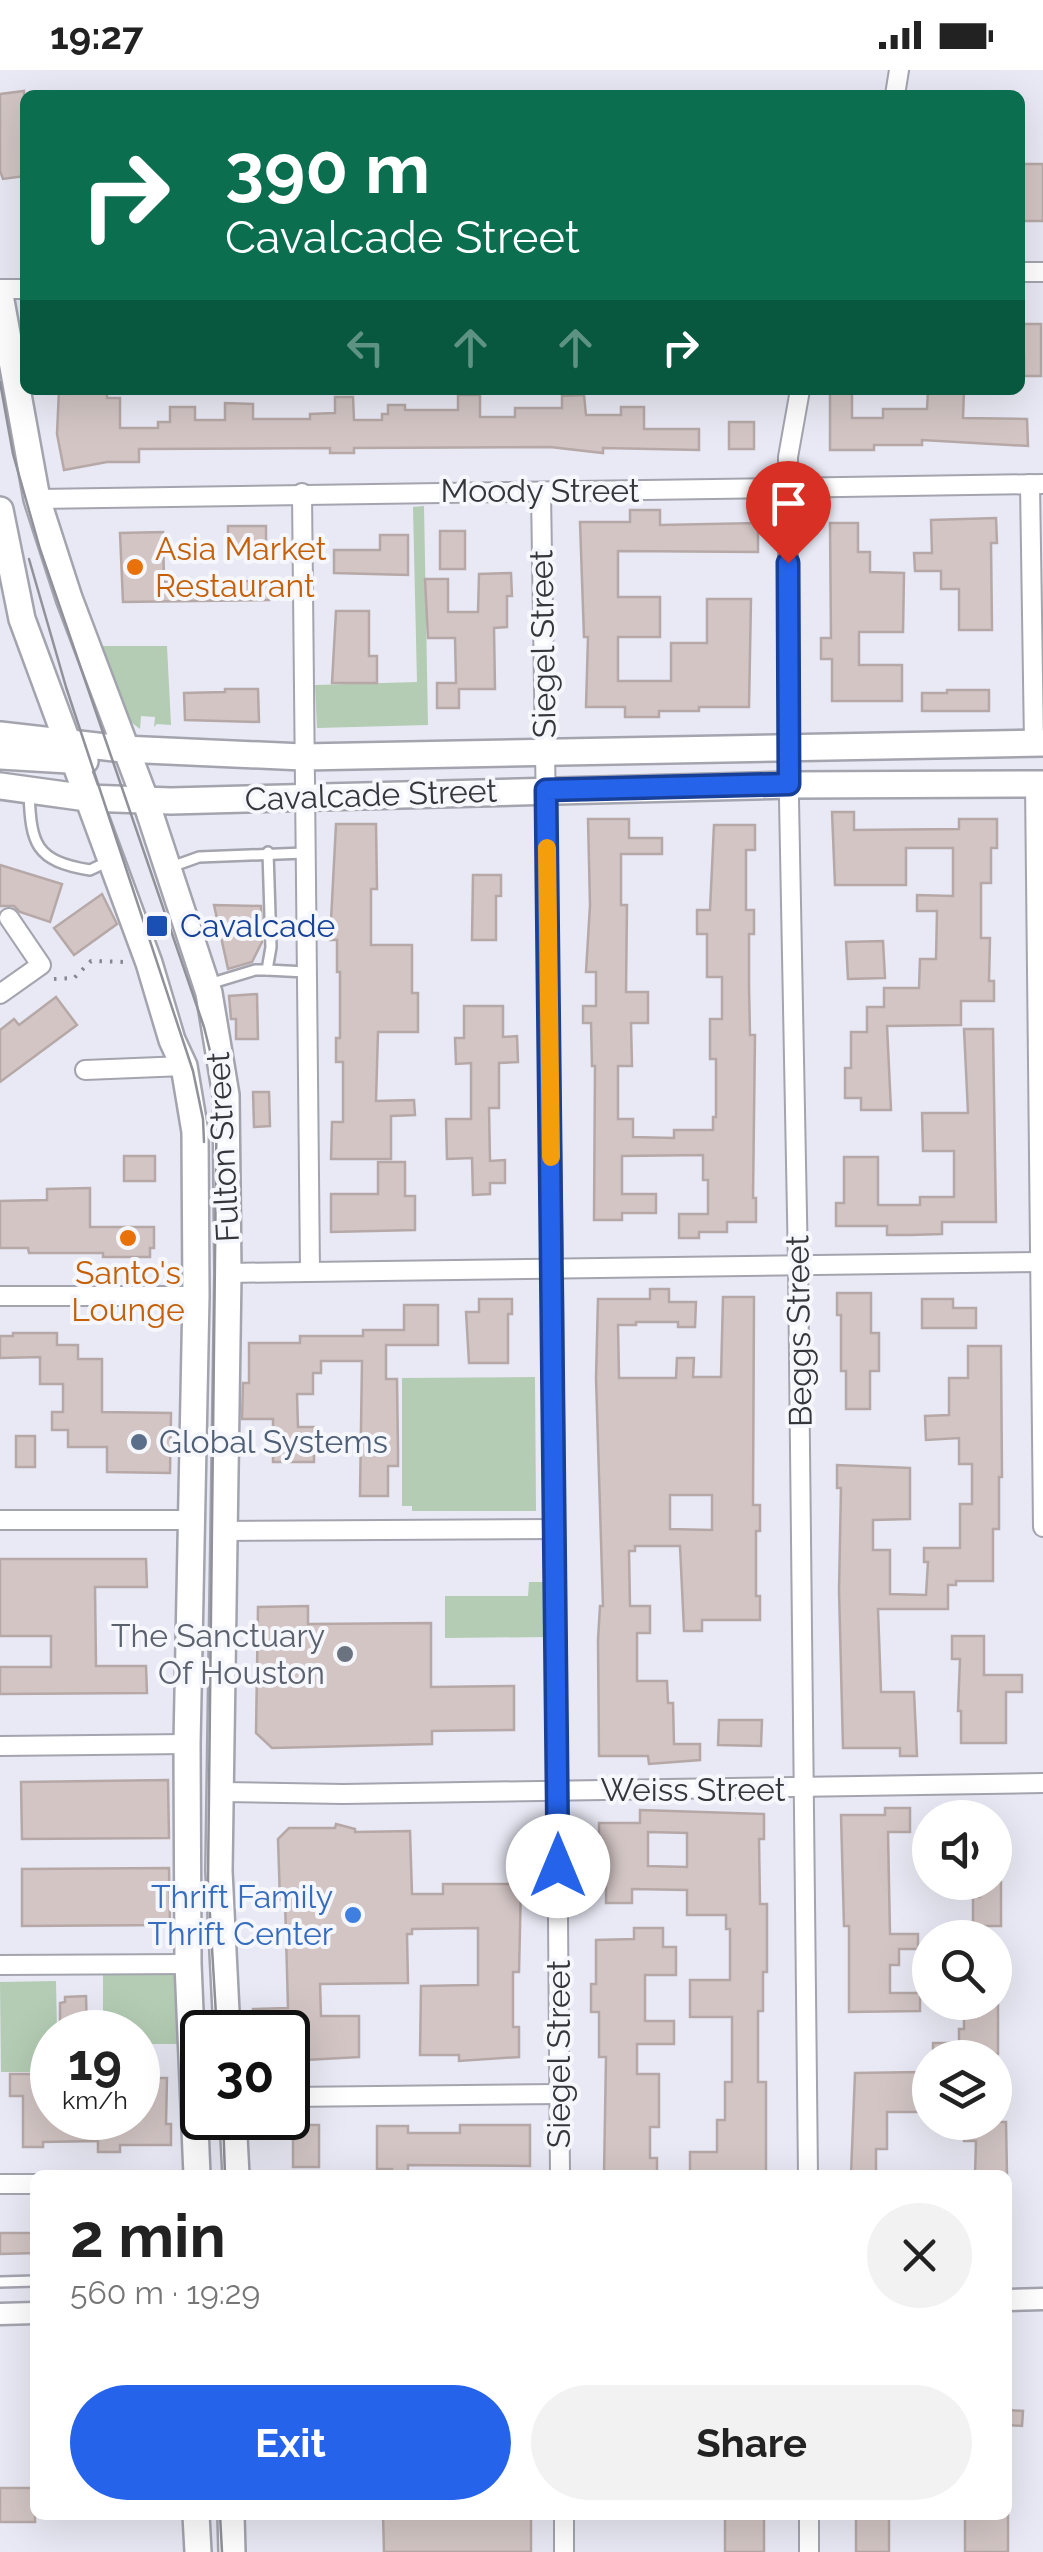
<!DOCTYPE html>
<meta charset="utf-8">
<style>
:root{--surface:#fff;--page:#f2f2f2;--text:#222;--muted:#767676;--accent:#2563eb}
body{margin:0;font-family:Raleway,sans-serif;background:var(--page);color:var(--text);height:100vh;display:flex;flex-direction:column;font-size:38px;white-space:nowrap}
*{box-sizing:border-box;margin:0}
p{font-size:32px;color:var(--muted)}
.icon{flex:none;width:55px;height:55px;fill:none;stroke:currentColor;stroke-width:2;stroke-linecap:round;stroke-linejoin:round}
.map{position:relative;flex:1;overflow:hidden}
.details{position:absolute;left:30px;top:2100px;width:982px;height:350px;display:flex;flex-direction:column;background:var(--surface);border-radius:15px;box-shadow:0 10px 40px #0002}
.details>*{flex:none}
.guide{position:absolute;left:20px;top:20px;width:1005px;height:305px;border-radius:15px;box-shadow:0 10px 40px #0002;background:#0b6e4f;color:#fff;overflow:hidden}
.buttons{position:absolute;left:912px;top:1730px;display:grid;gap:20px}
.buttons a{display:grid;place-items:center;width:100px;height:100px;border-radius:50%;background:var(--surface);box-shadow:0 10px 40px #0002;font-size:50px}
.speed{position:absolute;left:30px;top:1940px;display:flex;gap:20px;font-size:50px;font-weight:700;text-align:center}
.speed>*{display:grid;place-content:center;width:130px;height:130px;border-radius:50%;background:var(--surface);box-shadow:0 10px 40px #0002;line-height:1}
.speed small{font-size:25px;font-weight:400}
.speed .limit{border:5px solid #111;border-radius:15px;background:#fff;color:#111}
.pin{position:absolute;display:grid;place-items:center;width:85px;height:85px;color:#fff;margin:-102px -42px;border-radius:50% 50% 50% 0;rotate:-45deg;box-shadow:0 0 10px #0007}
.pin .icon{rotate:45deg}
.me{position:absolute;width:110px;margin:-55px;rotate:0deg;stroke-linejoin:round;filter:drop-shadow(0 0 8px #0008)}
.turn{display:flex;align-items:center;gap:35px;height:210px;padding:0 40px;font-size:45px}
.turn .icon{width:130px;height:130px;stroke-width:2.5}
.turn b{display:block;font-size:70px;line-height:85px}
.lanes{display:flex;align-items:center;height:95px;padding:0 40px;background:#0003;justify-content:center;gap:50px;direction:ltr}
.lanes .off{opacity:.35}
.round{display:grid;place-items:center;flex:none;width:105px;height:105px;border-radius:52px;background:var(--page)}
.summary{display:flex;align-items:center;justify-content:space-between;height:170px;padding:0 40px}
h1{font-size:60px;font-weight:700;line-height:75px}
.primary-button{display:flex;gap:20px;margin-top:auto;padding:20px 40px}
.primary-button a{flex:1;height:115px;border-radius:60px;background:var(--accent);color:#fff;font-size:40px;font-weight:700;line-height:115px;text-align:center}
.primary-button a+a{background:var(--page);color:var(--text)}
.status{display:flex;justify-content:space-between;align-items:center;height:70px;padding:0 50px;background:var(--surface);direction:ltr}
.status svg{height:28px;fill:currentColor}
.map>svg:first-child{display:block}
.green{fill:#b3ccb3}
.building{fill:#d2c5c4;stroke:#b5a8a7;stroke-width:2.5;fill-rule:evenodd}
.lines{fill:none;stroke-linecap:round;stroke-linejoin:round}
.service-casing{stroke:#a3a4ae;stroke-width:14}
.minor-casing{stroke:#a3a4ae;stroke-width:22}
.tertiary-casing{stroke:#a3a4ae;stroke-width:25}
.secondary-casing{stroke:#a3a4ae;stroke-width:30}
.path{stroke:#86868e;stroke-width:4;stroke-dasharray:2.5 8;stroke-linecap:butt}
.service{stroke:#fff;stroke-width:9}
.minor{stroke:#fff;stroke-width:18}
.tertiary{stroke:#fff;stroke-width:20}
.secondary{stroke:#fff;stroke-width:25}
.tram{stroke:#909199;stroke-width:2.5}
.route-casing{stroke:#184099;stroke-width:25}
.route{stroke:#2563eb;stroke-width:18}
.slow{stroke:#f59e0b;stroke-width:18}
.food-dot{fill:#e8710a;stroke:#f6f7fd;stroke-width:4}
.transit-dot{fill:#1a4fb4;stroke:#f6f7fd;stroke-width:4}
.service-dot{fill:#5c6f8a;stroke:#f6f7fd;stroke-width:4}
.worship-dot{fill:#6b7280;stroke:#f6f7fd;stroke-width:4}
.shop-dot{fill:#3f7fe0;stroke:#f6f7fd;stroke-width:4}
.labels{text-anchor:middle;stroke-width:8;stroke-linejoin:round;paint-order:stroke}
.street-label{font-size:32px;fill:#35353a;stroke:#f6f7fd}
.food-label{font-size:32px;fill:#c56008;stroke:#f6f7fd;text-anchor:start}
.transit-label{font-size:32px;fill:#164399;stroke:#f6f7fd;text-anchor:start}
.service-label{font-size:32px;fill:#4e5e75;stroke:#f6f7fd;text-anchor:start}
.worship-label{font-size:32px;fill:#5b616d;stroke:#f6f7fd;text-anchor:end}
.shop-label{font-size:32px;fill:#366cbe;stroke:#f6f7fd;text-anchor:end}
</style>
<div class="status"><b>19:27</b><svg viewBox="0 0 49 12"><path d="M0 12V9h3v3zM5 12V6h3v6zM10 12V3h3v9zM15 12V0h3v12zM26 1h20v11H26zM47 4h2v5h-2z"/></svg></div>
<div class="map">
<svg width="1043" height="2482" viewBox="0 0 1043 2482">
<rect width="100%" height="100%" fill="#e8e9f4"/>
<!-- green -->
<g class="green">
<polygon points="424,436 428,655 317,658 315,615 417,612 413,437"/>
<polygon points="102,576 167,576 171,655 157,654 154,657 155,647 141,646 140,659 127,649"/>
<polygon points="535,1307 536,1441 412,1441 412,1436 402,1436 402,1308"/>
<polygon points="529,1512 546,1512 546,1567 445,1568 445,1526 528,1526"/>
<polygon points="103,1903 174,1905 182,1910 183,1974 138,1974 138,1962 103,1962"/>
<polygon points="56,1911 57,1962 52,1962 52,2002 1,2002 0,1912"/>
</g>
<!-- building -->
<g class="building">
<polygon points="24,21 25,106 3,109 0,101 0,24"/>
<rect x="1020" y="94" width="23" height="57"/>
<polygon points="1020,254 1041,254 1041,306 1024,306 1024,288 1020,288"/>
<polygon points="59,320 107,320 107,328 120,328 120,358 158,358 158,352 170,352 170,337 195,337 195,350 225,350 225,333 253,334 253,349 310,349 310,344 335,343 335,327 353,327 354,350 382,350 382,344 388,344 388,335 405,335 405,340 458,340 458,325 480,325 480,347 515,347 515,338 562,338 562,326 584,325 586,345 621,345 621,337 644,337 644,359 699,359 699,380 603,378 603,383 550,377 354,378 354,383 330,383 330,378 139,379 139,392 107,392 64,400 57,364"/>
<polygon points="830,320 852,320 852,348 883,348 883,339 927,339 928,320 964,320 963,348 1027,349 1028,376 922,370 922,375 874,375 874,380 830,380"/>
<rect x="729" y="352" width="25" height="27"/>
<polygon points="630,440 660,440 660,455 758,453 758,482 618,481 618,527 660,527 660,567 618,567 618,611 671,611 671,573 707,573 707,529 751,529 749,637 699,637 699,641 659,641 659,647 625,647 625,637 586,637 588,567 584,567 580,452 630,452"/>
<polygon points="996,448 997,473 991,473 992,560 959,560 959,519 941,519 941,501 915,501 914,483 932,483 931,450"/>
<polygon points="830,453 858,453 858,482 870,482 870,502 904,503 903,562 859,562 859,595 902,595 902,631 832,631 832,589 821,589 821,568 831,568"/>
<rect x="228" y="456" width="38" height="25"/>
<rect x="440" y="461" width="25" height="38"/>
<polygon points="163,462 164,512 269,511 269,530 123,532 120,463"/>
<polygon points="380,465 408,465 408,505 334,503 334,480 380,480"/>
<polygon points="511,503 512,526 507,526 507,557 494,558 495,619 459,619 459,638 437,638 437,613 456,613 455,568 428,568 425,509 448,509 448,542 478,542 479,504"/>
<polygon points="336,541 369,541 369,586 377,586 377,613 332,613"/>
<polygon points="225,619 258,619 259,652 185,650 184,623 225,622"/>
<polygon points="947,620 989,620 989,641 922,641 922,623 947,623"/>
<polygon points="832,742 854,742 854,760 959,759 959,749 997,749 997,778 991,778 991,813 981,813 981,868 990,868 989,911 994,911 994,931 961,931 961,955 887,956 891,1040 861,1040 861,1028 845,1028 845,998 851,998 851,962 867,962 867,937 884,937 884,918 919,918 920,889 936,889 937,841 917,841 917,825 953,826 953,778 906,778 906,815 835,815"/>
<polygon points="588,749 629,749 629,768 662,768 662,784 621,784 621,835 627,835 626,922 648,922 648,953 631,953 632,996 618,996 618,1049 633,1049 633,1067 674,1068 674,1060 713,1060 713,1047 716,1047 716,989 710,989 710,949 722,949 722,907 707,907 707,864 697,864 697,840 710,840 714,755 755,755 755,780 746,780 746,840 754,840 754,864 749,864 749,916 750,965 755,965 753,1128 756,1128 756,1152 727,1152 727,1162 699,1162 699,1168 679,1168 679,1144 708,1144 708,1110 703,1110 703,1085 622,1086 622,1124 656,1124 656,1143 622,1143 622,1150 594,1150 595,996 592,996 591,953 583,953 583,936 596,936 596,902 586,902 590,835"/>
<polygon points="336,754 376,754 377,819 371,819 371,875 412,875 412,923 418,923 418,962 378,962 376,1031 414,1030 415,1045 391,1046 391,1089 331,1089 332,1052 343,1052 343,992 336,992 336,968 340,968 340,902 337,902 337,870 330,870"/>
<polygon points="0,795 62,814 50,852 20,842 14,836 0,836"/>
<polygon points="473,805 501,805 501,826 496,826 496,870 472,870"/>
<polygon points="102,824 117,854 74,885 54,858"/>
<polygon points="214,835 261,836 262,872 252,892 228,899"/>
<polygon points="883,871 885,908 848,909 846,872"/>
<polygon points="257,924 258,969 236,969 236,949 231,949 229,926"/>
<polygon points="56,927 77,955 0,1012 0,960 14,949 19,955"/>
<polygon points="464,936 503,936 503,967 517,966 518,992 499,993 499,1038 489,1038 490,1091 505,1090 505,1113 490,1113 490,1124 473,1125 472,1088 447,1089 446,1049 471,1049 471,993 456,994 455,968 464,968"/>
<polygon points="964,959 993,959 996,1152 942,1152 942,1164 910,1165 887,1165 887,1156 836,1156 836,1133 844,1133 844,1087 878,1087 878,1135 920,1135 920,1127 954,1127 954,1081 923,1081 922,1043 968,1043"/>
<polygon points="253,1022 269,1022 270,1056 254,1057"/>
<rect x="124" y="1086" width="31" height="25"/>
<polygon points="378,1092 405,1092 405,1126 415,1126 415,1160 331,1162 331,1124 378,1124"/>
<polygon points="90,1118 90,1157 154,1157 154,1178 150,1178 150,1187 103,1187 103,1183 29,1183 28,1178 0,1178 0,1131 47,1130 47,1119"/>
<path d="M650,1219H669V1232H696L695,1257H678V1252H636V1255H618L619,1308H676L677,1288H694L693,1307H721L723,1227H754L753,1435H760V1461H756V1526H760V1550H702V1561H684L680,1476H635V1481H629L630,1536H650V1563H637V1611H667L668,1633H673L674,1674H700V1690L649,1694L648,1686H599L598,1570L600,1536H603L596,1308L598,1229H650ZM670,1425H712V1460L670,1459Z"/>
<polygon points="837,1223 871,1223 871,1263 879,1263 879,1301 870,1301 870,1339 846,1339 846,1301 841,1301 841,1245 837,1245"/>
<polygon points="479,1229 512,1229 512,1244 508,1244 508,1293 469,1293 466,1242 479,1242"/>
<polygon points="922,1229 953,1229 953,1238 976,1238 976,1258 922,1258"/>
<polygon points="404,1235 438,1235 438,1275 386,1275 386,1309 397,1309 398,1381 398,1396 388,1396 388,1426 360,1426 362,1291 321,1291 321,1303 313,1303 313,1324 297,1324 298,1357 314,1357 314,1392 273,1392 273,1349 242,1349 243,1313 249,1313 249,1273 300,1273 300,1266 363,1266 363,1260 404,1260"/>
<polygon points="13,1263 57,1263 57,1275 78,1275 78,1289 102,1289 102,1342 171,1343 170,1403 107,1402 107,1377 68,1377 68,1360 52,1360 52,1342 63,1342 63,1314 40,1314 40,1287 0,1288 0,1266 13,1266"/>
<polygon points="968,1276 1001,1276 1002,1407 999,1407 999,1459 993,1459 993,1511 956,1511 956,1515 948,1515 948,1539 878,1539 881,1622 914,1622 917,1686 900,1686 900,1678 843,1678 839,1520 841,1418 837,1418 837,1395 910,1398 910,1449 873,1450 873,1480 890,1480 890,1524 926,1525 928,1492 924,1492 924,1478 960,1478 960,1434 972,1434 972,1394 959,1394 959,1368 926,1370 925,1346 949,1345 949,1308 968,1308"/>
<rect x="16" y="1366" width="19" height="31"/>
<polygon points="0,1489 146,1489 147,1517 95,1517 96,1596 146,1596 147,1623 0,1624 0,1597 51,1597 51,1566 0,1566"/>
<polygon points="308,1536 308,1554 431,1553 431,1617 514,1616 514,1660 432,1661 432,1674 272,1678 256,1663 258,1537"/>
<polygon points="952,1566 984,1566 984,1605 1022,1605 1022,1622 1006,1622 1006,1673 961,1673 961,1641 958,1641 960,1589 952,1589"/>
<polygon points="719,1650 762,1650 761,1676 718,1675"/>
<polygon points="168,1710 169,1768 22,1769 21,1712"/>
<polygon points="885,1738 910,1738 910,1762 888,1762 890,1864 918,1864 918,1879 899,1879 899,1895 890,1895 890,1923 920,1923 920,1941 849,1942 849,1856 844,1856 841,1745 885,1745"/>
<path d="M640,1740L764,1744V1769H759L760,1834H767V1902H763V1941H758V2012H766V2105H690V2082H717V2050H725V2012H732V1947H690V1910H730V1859H726V1845H687V1820L632,1819V1833H606V1780H599V1753H640ZM648,1762L687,1763V1797L648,1796Z"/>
<polygon points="336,1754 355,1759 355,1762 410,1761 412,1824 443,1824 443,1814 521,1814 519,1902 513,1902 513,1957 519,1957 519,1987 459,1991 459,1985 420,1985 421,1916 478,1915 478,1858 412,1859 412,1864 407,1864 408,1913 320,1914 321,1946 359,1946 359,1987 288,1991 288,1962 254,1962 253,1939 288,1938 285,1830 280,1830 278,1769 289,1758 335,1758"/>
<polygon points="169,1798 170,1855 22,1856 22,1799"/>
<polygon points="980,1812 1001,1812 1001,1856 973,1856 973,1827 980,1827"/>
<polygon points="634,1858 663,1858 663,1877 676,1877 676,1905 645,1905 645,1951 674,1951 674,1974 637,1974 637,2004 659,2004 659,2057 650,2057 650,2088 657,2088 657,2105 604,2105 606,1987 599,1987 599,1942 591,1942 591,1914 596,1914 596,1870 634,1869"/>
<polygon points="86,1926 87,1962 60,1962 60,1933 65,1932 65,1927"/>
<polygon points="964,1932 998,1932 998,1984 959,1984 959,1959 964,1959"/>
<rect x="933" y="1973" width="17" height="15"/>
<polygon points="921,2002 922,2042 887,2042 887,2079 876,2079 876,2105 851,2105 855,2003"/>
<polygon points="10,2004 52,2004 52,2048 138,2048 138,2008 167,2008 166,2054 171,2054 171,2075 120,2075 120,2082 98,2082 98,2071 43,2072 43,2077 23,2077 23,2026 10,2026"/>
<polygon points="964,2052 1006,2052 1007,2105 975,2105 976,2071 964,2071"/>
<rect x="293" y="2055" width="26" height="42"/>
<polygon points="460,2055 530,2055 530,2096 408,2095 408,2105 392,2105 392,2099 377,2099 377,2056 408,2056 408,2063 460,2063"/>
<polygon points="0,2163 35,2163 35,2183 0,2184"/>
<polygon points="1008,2340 1023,2341 1022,2356 1008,2355"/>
<rect x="0" y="2418" width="35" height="34"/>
<polygon points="383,2445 531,2445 531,2482 384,2482"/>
<rect x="725" y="2445" width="39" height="37"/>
<rect x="856" y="2445" width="33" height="37"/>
<rect x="965" y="2445" width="43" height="37"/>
</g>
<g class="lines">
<!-- service casing -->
<g class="service-casing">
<g id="service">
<path d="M29,723C31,774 35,791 90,800L109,791"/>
<polyline points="171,797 199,787 304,783"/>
<polyline points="267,900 306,902"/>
<polyline points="209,914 255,900 267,900 271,877 268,782"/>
<polyline points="0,2212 35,2211"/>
</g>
</g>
<!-- minor casing -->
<g class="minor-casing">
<g id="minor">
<polyline points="895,25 899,0"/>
<polyline points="1020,202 1043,202"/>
<polyline points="0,219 25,219"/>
<polyline points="800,320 788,387 788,678 798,1196 808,2105"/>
<polyline points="1030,414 1034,673"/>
<polyline points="541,422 553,1198 560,2105"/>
<polyline points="302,423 310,1201"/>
<polyline points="37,429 1043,414"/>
<polyline points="1035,714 1043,1457"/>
<polyline points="0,924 41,895 9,848"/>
<polyline points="85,1000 184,996"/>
<polyline points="228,1203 1043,1192"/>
<polyline points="0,1226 196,1226"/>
<polyline points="0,1450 190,1450"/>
<polyline points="222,1461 555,1459"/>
<polyline points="0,1676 187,1674"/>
<polyline points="222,1722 343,1724 1043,1713"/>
<polyline points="0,1895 188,1894"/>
<polyline points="288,2027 559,2024"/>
<polyline points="0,2114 35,2114"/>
<polyline points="564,2445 564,2482"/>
<polyline points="809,2445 809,2482"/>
</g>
</g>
<!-- tertiary casing -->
<g class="tertiary-casing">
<g id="tertiary">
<polyline points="1008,2230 1043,2229"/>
<polyline points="0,2244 35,2243"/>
</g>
</g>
<!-- secondary casing -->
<g class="secondary-casing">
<g id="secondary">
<polyline points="0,225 37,429 69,528 145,729 209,923 226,1025 228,1203 219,1801 227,1962"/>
<polyline points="0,440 22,549 149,893 172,970 184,996 195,1062 196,1226 187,1674 188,1894 197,2105"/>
<polyline points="0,665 123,679 303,687 1043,673"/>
<polyline points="0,686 85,691"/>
<polyline points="0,716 87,728 171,731 789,715 1043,714"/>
<polyline points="233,2048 236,2105"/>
<polyline points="196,2445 198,2482"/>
<polyline points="231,2445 232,2482"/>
</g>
</g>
<!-- path -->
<polyline class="path" points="54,909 74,908 91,891 127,892"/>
<!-- service -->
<use href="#service" class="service"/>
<!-- minor -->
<use href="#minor" class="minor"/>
<!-- tertiary -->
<use href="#tertiary" class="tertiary"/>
<!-- secondary -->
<use href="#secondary" class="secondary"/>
<!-- tram -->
<g class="tram">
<polyline points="0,312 13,384 40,479 204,957 217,1009 208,1811 217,1962"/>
<polyline points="29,489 66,617 193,1001 203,1049 204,1072"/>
<polyline points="223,2048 225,2105"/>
<polyline points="220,2445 222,2482"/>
</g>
</g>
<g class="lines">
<!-- route casing -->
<g class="route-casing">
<polyline id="route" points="558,1796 546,720 789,714 788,493"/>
</g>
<!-- route -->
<use href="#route" class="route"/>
<!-- slow -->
<polyline class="slow" points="547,778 551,1087"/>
</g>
<!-- markers -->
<g class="food-dot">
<circle cx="135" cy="497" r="10"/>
<circle cx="128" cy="1168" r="10"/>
</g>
<rect class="transit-dot" x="145" y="844" width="24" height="24" rx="5"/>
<circle class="service-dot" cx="139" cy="1372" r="10"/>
<circle class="worship-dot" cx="345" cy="1584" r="10"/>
<circle class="shop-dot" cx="353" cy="1845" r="10"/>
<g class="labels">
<!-- street labels -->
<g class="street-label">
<text x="540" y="432">Moody Street</text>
<text transform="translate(543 574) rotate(-91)" y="11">Siegel Street</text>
<text transform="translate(371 725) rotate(-2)" y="11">Cavalcade Street</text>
<text transform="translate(223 1077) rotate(-93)" y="11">Fulton Street</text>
<text transform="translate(799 1261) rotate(-91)" y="11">Beggs Street</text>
<text x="693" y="1731">Weiss Street</text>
<text transform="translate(559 1984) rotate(-90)" y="11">Siegel Street</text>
</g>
<!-- food labels -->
<g class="food-label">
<text x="155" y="490">Asia Market<tspan x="155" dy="37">Restaurant</tspan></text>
<text x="128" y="1214" text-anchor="middle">Santo's<tspan x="128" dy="37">Lounge</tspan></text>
</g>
<!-- transit labels -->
<g class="transit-label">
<text x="180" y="867">Cavalcade</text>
</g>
<!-- service labels -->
<g class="service-label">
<text x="159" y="1383">Global Systems</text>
</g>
<!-- worship labels -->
<g class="worship-label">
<text x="325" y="1577">The Sanctuary<tspan x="325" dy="37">Of Houston</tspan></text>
</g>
<!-- shop labels -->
<g class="shop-label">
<text x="333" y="1838">Thrift Family<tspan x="333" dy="37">Thrift Center</tspan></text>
</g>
</g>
</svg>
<div class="buttons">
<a><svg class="icon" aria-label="sound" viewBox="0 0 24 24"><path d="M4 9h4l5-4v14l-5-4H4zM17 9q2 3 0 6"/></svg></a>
<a><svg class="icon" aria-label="search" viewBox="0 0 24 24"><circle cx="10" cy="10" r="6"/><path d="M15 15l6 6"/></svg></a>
<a><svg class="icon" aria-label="layers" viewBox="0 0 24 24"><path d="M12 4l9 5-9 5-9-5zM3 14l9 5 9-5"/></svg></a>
</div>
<div class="speed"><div>19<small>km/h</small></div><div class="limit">30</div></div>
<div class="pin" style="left:788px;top:493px;background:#d93025"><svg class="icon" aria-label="arrive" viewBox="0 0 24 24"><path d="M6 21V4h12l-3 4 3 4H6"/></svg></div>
<svg class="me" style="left:558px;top:1796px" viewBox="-20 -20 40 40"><circle r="19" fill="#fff"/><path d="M0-13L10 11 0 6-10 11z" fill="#2563eb"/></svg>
<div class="guide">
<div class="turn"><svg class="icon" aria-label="right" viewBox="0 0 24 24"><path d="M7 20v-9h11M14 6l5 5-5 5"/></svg><div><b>390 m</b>Cavalcade Street</div></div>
<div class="lanes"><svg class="icon off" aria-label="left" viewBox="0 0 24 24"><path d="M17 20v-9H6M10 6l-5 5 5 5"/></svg><svg class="icon off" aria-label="ahead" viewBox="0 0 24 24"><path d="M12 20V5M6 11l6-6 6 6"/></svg><svg class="icon off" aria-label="ahead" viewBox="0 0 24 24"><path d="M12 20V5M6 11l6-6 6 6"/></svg><svg class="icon" aria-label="right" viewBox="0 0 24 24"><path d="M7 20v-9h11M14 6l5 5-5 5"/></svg></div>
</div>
<section class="details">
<div class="summary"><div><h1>2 min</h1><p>560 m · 19:29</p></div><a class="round"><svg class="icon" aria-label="close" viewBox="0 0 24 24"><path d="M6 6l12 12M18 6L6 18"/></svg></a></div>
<div class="primary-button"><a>Exit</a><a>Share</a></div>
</section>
</div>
